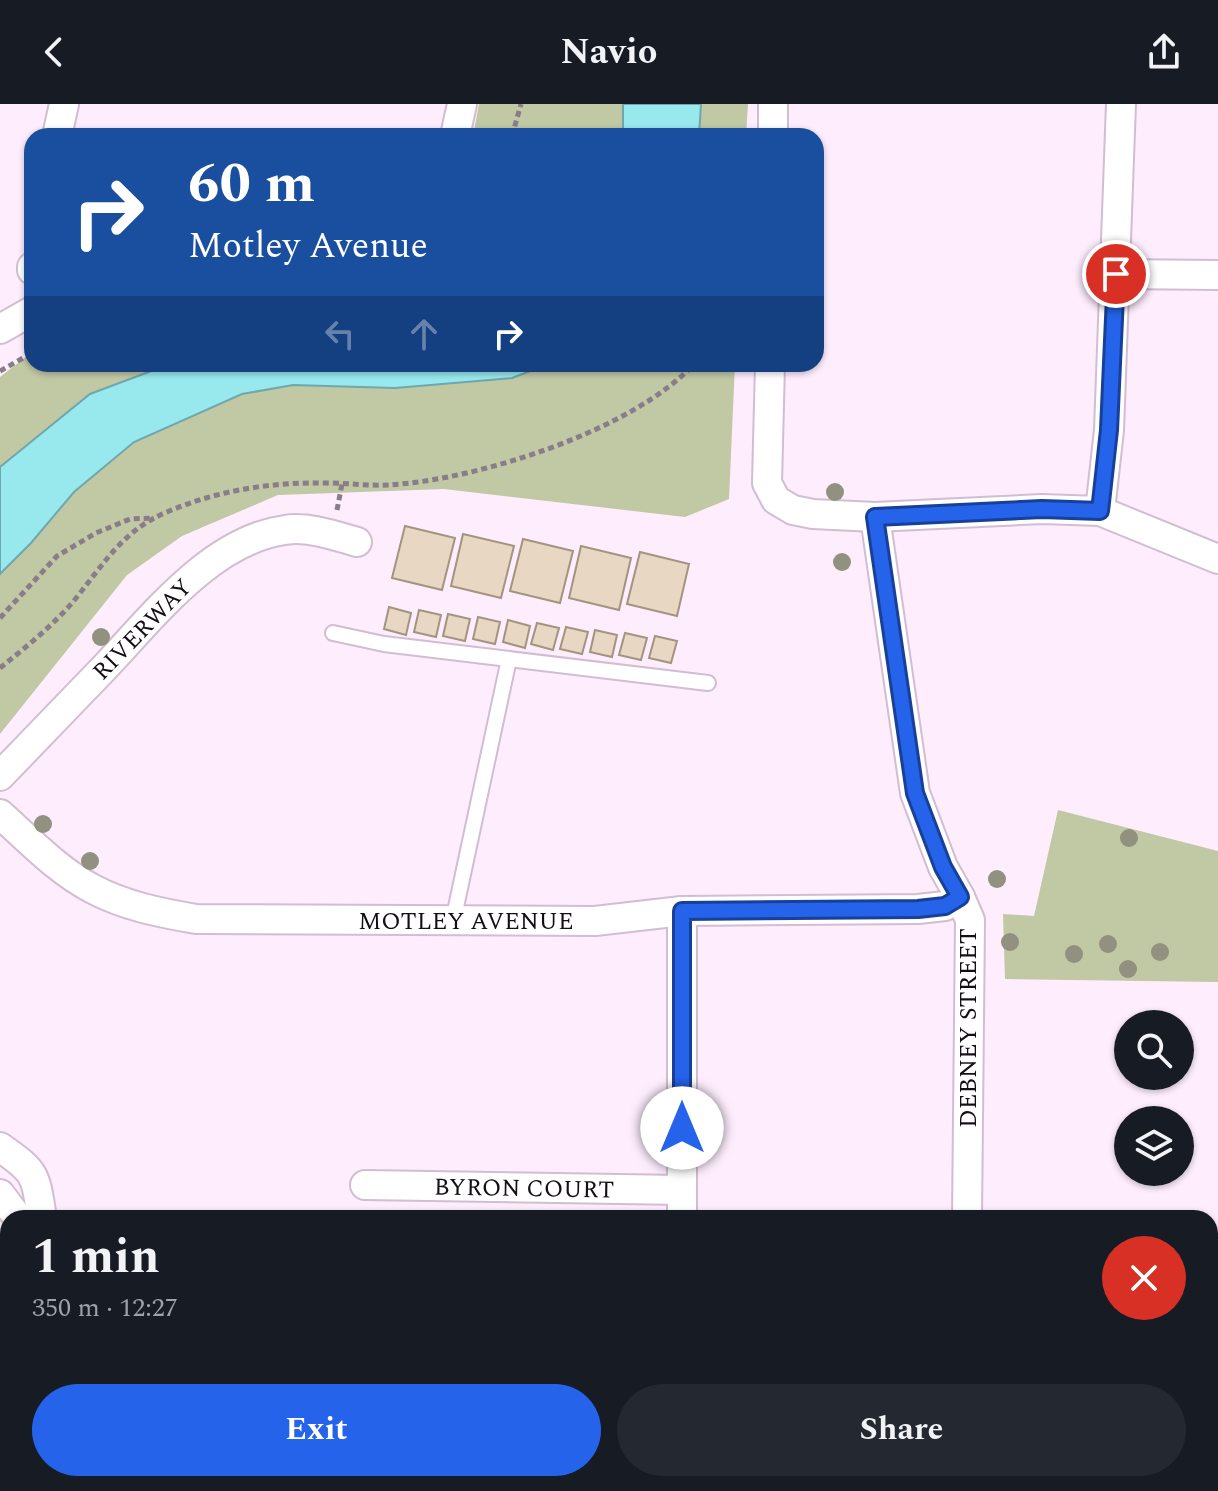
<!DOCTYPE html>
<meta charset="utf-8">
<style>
:root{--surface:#171b24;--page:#242831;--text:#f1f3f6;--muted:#9ea1a6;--accent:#2563eb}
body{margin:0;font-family:Spectral,serif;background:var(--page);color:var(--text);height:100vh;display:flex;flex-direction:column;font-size:30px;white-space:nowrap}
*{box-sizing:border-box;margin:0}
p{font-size:26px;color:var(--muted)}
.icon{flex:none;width:44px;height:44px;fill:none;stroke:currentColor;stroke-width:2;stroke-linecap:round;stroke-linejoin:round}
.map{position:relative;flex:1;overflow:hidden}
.details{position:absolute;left:0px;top:1106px;width:1218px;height:282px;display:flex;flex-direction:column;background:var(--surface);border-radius:24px 24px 0 0;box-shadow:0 2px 6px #0004}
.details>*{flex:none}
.banner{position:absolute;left:24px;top:24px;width:800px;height:244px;border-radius:24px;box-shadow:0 2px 6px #0004;background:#1a4fa0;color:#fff;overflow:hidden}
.fabs{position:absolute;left:1114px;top:906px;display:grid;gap:16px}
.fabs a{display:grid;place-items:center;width:80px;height:80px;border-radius:50%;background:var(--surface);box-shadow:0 2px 6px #0004;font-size:40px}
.pin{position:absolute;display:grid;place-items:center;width:68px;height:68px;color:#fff;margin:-34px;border:4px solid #fff;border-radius:50%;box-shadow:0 2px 8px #0007}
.me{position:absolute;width:88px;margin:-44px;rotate:0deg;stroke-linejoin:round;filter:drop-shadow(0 0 6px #0008)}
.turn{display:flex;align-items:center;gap:28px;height:168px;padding:0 32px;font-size:36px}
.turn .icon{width:104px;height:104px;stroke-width:2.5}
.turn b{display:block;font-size:56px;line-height:68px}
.lanes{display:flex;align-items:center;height:76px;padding:0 32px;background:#0003;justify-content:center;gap:40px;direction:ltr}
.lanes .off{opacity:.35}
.round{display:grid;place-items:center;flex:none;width:84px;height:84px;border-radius:42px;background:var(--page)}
.summary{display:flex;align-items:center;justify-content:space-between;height:136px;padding:0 32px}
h1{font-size:48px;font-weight:700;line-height:60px}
.button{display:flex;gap:16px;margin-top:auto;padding:16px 32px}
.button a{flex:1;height:92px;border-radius:48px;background:var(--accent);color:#fff;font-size:32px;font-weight:700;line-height:92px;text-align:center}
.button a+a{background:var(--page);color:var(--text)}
header{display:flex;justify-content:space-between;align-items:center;height:104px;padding:0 32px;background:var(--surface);font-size:36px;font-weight:700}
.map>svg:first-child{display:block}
.green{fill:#c0c8a4}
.water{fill:#98e9ee;stroke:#70a7ad;stroke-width:2}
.building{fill:#e8d7c2;stroke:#a39480;stroke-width:2}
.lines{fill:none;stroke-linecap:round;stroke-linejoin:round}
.service-casing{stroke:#d1bed1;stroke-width:18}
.minor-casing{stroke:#d1bed1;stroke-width:32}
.path{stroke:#887d89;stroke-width:5;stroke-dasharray:6 4;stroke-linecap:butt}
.service{stroke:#fff;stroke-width:14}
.minor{stroke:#fff;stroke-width:28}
.tree{fill:#92907e}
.route-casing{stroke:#184099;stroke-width:20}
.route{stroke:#2563eb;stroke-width:14}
.labels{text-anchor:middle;stroke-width:6;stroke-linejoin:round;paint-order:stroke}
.street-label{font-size:24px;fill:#140e15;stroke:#fff}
</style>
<header><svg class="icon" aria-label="back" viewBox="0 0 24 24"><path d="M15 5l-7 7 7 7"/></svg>Navio<svg class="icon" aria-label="share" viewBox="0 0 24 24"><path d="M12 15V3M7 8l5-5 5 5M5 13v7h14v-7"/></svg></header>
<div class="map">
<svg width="1218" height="1387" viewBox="0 0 1218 1387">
<rect width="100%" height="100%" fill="#fdedfd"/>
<!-- green -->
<g class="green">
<polygon points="479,0 748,0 746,32 473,32"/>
<polygon points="32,248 32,260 735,260 729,395 685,413 444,385 278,391 182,432 127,471 0,630 0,273"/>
<polygon points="1058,706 1218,747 1218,878 1005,875 1003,810 1034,812"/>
</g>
<!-- water -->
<g class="water">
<polygon points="623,0 701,0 699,32 623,32"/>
<polygon points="170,260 549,260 512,274 395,284 293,281 242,290 134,338 74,388 31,439 0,470 0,363 90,290"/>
</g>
<!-- building -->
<g class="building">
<polygon points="405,422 455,434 442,486 392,474"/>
<polygon points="463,430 514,442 501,494 451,482"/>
<polygon points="523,435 573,447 560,499 510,487"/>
<polygon points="581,442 631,454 619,506 569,494"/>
<polygon points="640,448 689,460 677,512 627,500"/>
<polygon points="389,503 411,509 406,531 384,525"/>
<polygon points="419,506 441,511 436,533 414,528"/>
<polygon points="448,510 470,515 465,537 443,532"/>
<polygon points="478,513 500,518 495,540 473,535"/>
<polygon points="508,516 530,522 525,544 503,538"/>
<polygon points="537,519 559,524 553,546 531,540"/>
<polygon points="566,523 588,528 582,550 560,545"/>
<polygon points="595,526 617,531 612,553 590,548"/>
<polygon points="625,529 647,534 641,556 619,551"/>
<polygon points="655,532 677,537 671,559 649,554"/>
</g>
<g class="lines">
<!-- service casing -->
<g class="service-casing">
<g id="service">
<polyline points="333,529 384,540 708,579"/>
<polyline points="453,817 509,555"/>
</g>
</g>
<!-- minor casing -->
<g class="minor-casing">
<g id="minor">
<polyline points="57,32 64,0"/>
<polyline points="455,32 462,0"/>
<polyline points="773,32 773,0"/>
<polyline points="32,163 32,166"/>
<polyline points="1116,170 1218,171"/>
<polyline points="0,225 32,207"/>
<polyline points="770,260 767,379 776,396 793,406 813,410 875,413 1042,405 1100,407 1218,455"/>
<polyline points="1100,407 1109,326 1121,0"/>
<polyline points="875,413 915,689 943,763 960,793 970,816 967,1114"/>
<path d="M0,672C36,635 71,598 107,561C154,511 212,436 285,426C307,422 336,432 357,438"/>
<path d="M0,710C29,736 58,767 93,785C125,802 161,809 196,815L595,817L682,807L918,805L945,802L960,793"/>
<polyline points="682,807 682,1114"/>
<path d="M0,1043C37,1069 35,1070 42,1114"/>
<polyline points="365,1081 682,1086"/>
<polyline points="0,1090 18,1114"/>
<polyline points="1210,1178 1218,1178"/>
<polyline points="2,1327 8,1300"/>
<polyline points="681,1387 682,1380"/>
<polyline points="964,1387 964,1380"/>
</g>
</g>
<!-- path -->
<g class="path">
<polyline points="512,32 521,0"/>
<polyline points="0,267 32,249"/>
<polyline points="337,406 342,380"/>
<polyline points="0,514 57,452 96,429 130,415 154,414"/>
<path d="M0,564C25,544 51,523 72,499C102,463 121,427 167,408C218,386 272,378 327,379C348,379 368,382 388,381C477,376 632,327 694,260"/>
</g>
<!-- service -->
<use href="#service" class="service"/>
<!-- minor -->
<use href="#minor" class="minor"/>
</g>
<!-- trees -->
<g class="tree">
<circle cx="835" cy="388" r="9"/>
<circle cx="842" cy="458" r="9"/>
<circle cx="101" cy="533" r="9"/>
<circle cx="43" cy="720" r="9"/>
<circle cx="1129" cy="734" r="9"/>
<circle cx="90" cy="757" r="9"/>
<circle cx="997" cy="775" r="9"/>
<circle cx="1010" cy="838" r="9"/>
<circle cx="1108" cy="840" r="9"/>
<circle cx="1160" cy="848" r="9"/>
<circle cx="1074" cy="850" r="9"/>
<circle cx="1128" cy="865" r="9"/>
</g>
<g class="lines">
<!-- route casing -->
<g class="route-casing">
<polyline id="route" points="682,1024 682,807 918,805 945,802 960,793 943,763 915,689 875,413 1042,405 1100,407 1109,326 1116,170"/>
</g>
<!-- route -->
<use href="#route" class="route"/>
</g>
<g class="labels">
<!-- street labels -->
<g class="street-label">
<text transform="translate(142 525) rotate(-46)" y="8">RIVERWAY</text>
<text x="466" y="825">MOTLEY AVENUE</text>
<text transform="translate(968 924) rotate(-90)" y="8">DEBNEY STREET</text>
<text transform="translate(524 1084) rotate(1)" y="8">BYRON COURT</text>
</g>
</g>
</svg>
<div class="fabs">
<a><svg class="icon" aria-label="search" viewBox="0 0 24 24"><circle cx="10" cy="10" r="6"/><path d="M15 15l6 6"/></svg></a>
<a><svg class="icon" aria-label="layers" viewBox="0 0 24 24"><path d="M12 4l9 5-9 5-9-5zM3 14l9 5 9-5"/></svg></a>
</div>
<div class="pin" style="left:1116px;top:170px;background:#d93025"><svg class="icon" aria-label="arrive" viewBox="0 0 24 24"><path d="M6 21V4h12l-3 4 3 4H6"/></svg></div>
<svg class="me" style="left:682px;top:1024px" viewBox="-20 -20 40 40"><circle r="19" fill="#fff"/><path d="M0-13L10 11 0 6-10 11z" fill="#2563eb"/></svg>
<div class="banner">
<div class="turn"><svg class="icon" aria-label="right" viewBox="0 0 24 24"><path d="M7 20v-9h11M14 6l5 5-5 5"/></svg><div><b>60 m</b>Motley Avenue</div></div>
<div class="lanes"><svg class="icon off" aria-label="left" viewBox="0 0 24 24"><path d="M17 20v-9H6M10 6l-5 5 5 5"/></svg><svg class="icon off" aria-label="ahead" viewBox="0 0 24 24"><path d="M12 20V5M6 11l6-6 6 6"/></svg><svg class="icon" aria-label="right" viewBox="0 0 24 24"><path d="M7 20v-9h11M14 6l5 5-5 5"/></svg></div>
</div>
<section class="details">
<div class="summary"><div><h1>1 min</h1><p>350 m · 12:27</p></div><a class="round" style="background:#d93025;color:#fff"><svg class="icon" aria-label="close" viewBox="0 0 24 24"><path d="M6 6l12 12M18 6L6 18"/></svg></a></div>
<div class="button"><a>Exit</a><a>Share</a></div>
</section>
</div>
